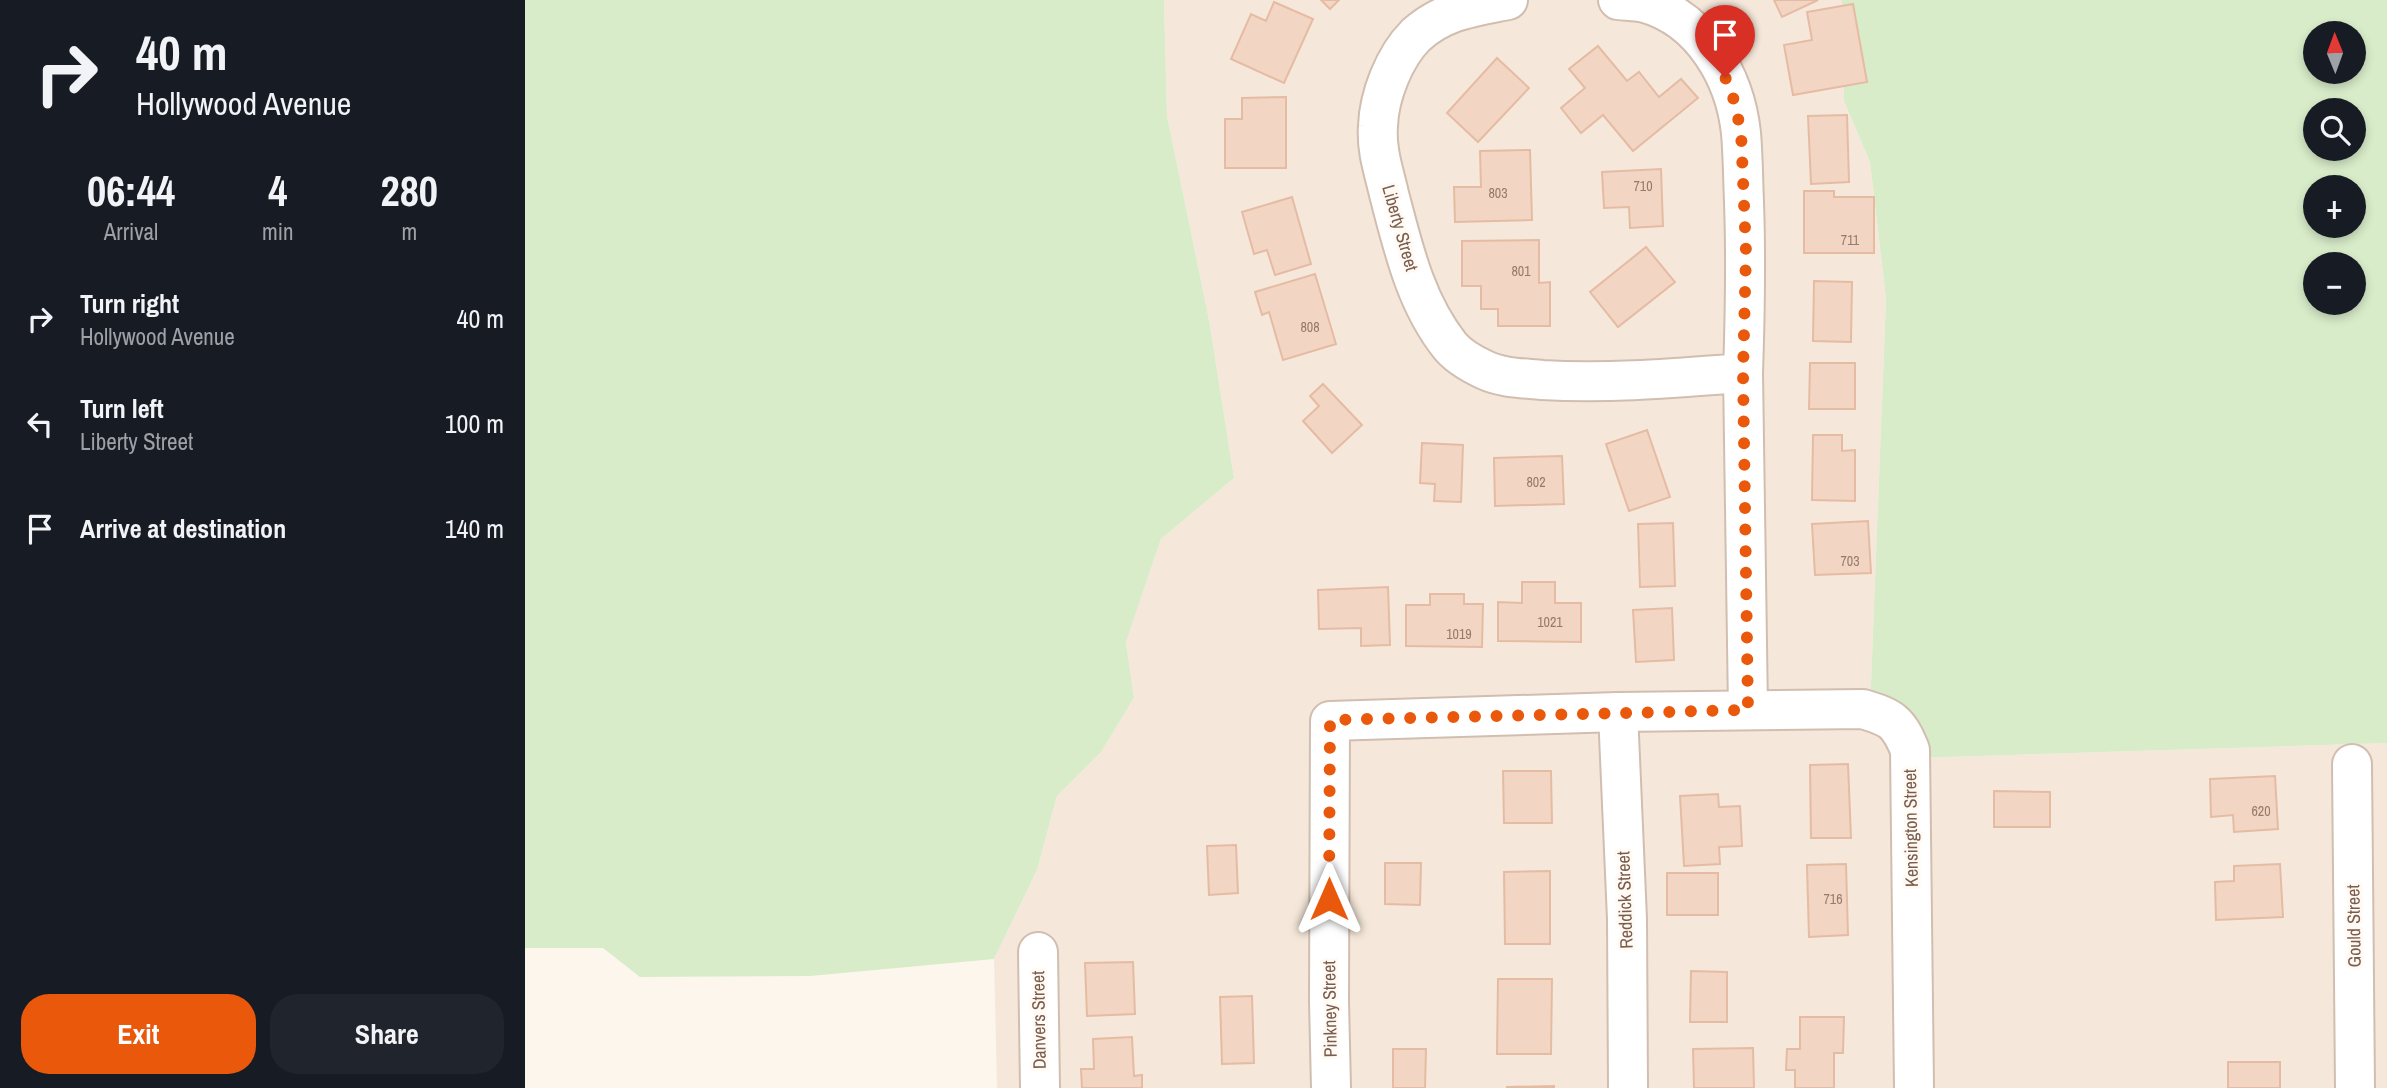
<!DOCTYPE html>
<meta charset="utf-8">
<style>
:root{--surface:#171b24;--page:#20242c;--text:#f1f3f6;--muted:#9ea1a6;--accent:#ea580c}
body{margin:0;font-family:"Archivo Narrow",sans-serif;background:var(--page);color:var(--text);height:100vh;display:flex;flex-direction:column;font-size:26px;white-space:nowrap}
*{box-sizing:border-box;margin:0}
p{font-size:23px;color:var(--muted)}
.icon{flex:none;width:38px;height:38px;fill:none;stroke:currentColor;stroke-width:2;stroke-linecap:round;stroke-linejoin:round}
.map{position:relative;flex:1;overflow:hidden}
.details{display:flex;flex-direction:column;background:var(--surface);width:525px}
.details>*{flex:none}
.banner{background:#171b24;color:var(--text);overflow:hidden}
.needle{width:46px;rotate:359deg}
.buttons{position:absolute;left:1778px;top:21px;display:grid;gap:14px}
.buttons a{display:grid;place-items:center;width:63px;height:63px;border-radius:50%;background:var(--surface);box-shadow:0 4px 10px #0003;font-size:35px}
.pin{position:absolute;display:grid;place-items:center;width:60px;height:60px;color:#fff;margin:-72px -30px;border-radius:50% 50% 50% 0;rotate:-45deg;box-shadow:0 0 7px #0007}
.pin .icon{rotate:45deg}
.me{position:absolute;width:77px;margin:-38px;rotate:0deg;stroke-linejoin:round;filter:drop-shadow(0 0 5px #0008)}
.turn{display:flex;align-items:center;gap:24px;height:147px;padding:0 21px;font-size:32px}
.turn .icon{width:91px;height:91px;stroke-width:2.5}
.turn b{display:block;font-size:49px;line-height:60px}
.eta{display:flex;justify-content:space-evenly;align-items:center;height:119px;text-align:center}
.eta b{font-size:42px;font-weight:700;line-height:49px}
.cta{display:flex;gap:14px;margin-top:auto;padding:14px 21px}
.cta a{flex:1;height:80px;border-radius:28px;background:var(--accent);color:#fff;font-size:28px;font-weight:700;line-height:80px;text-align:center}
.cta a+a{background:var(--page);color:var(--text)}
ul{padding:0;list-style:none}
li{display:flex;align-items:center;gap:21px;height:105px;padding:0 21px}
li div{flex:1}
li b{display:block;font-size:26px}
li em{font-style:normal}
main{display:flex;flex:1;min-height:0}
.map>svg:first-child{display:block}
.residential{fill:#f5e8da}
.green{fill:#d8ecc9;fill-rule:evenodd}
.building{fill:#f3d5c3;stroke:#e6bba3;stroke-width:2}
.lines{fill:none;stroke-linecap:round;stroke-linejoin:round}
.minor-casing{stroke:#d1beb0;stroke-width:42}
.minor{stroke:#fff;stroke-width:38}
.route{stroke:#ea580c;stroke-width:12;stroke-dasharray:0 21.6}
.labels{text-anchor:middle;stroke-width:6;stroke-linejoin:round;paint-order:stroke}
.number-label{font-size:14px;fill:#987a6a}
.street-label{font-size:18px;fill:#7a5c4d;stroke:#fffaf3}
</style>
<main>
<section class="details">
<div class="banner">
<div class="turn"><svg class="icon" aria-label="right" viewBox="0 0 24 24"><path d="M7 20v-9h11M14 6l5 5-5 5"/></svg><div><b>40 m</b>Hollywood Avenue</div></div>
</div>
<div class="eta">
<div><b>06:44</b><p>Arrival</p></div>
<div><b>4</b><p>min</p></div>
<div><b>280</b><p>m</p></div>
</div>
<ul>
<li><svg class="icon" aria-label="right" viewBox="0 0 24 24"><path d="M7 20v-9h11M14 6l5 5-5 5"/></svg><div><b>Turn right</b><p>Hollywood Avenue</p></div><em>40 m</em></li>
<li><svg class="icon" aria-label="left" viewBox="0 0 24 24"><path d="M17 20v-9H6M10 6l-5 5 5 5"/></svg><div><b>Turn left</b><p>Liberty Street</p></div><em>100 m</em></li>
<li><svg class="icon" aria-label="arrive" viewBox="0 0 24 24"><path d="M6 21V4h12l-3 4 3 4H6"/></svg><div><b>Arrive at destination</b></div><em>140 m</em></li>
</ul>
<div class="cta"><a>Exit</a><a>Share</a></div>
</section>
<div class="map">
<svg width="1862" height="1088" viewBox="0 0 1862 1088">
<rect width="100%" height="100%" fill="#fdf6ec"/>
<!-- residential -->
<polygon class="residential" points="639,0 1317,0 1319,101 1345,162 1361,299 1345,709 1390,758 1862,743 1862,1088 472,1088 469,959 512,870 532,796 576,752 609,698 601,642 636,539 709,478 684,320 642,116"/>
<!-- green -->
<g class="green">
<polygon points="0,0 639,0 642,116 684,320 709,478 636,539 601,642 609,698 576,752 532,796 512,870 469,959 285,976 115,977 78,948 0,948"/>
<path d="M1317,0H1862V743L1390,758L1345,709L1361,299L1345,162L1319,101ZM1790,33H1829V72H1790ZM1790,110H1829V149H1790ZM1790,187H1829V226H1790ZM1790,264H1829V303H1790Z"/>
</g>
<!-- building -->
<g class="building">
<polygon points="796,0 814,0 805,9"/>
<polygon points="1249,0 1293,0 1257,17"/>
<polygon points="749,2 788,19 759,83 706,59 726,14 741,21"/>
<polygon points="1328,4 1342,82 1268,95 1259,45 1287,40 1282,12"/>
<polygon points="1073,46 1102,81 1114,72 1134,97 1156,79 1173,98 1108,151 1078,115 1056,133 1036,108 1060,88 1044,69"/>
<polygon points="972,58 1004,88 953,142 922,113"/>
<polygon points="761,97 761,168 700,168 700,119 717,119 717,98"/>
<polygon points="1322,115 1324,182 1286,184 1283,116"/>
<polygon points="1005,150 1007,220 930,222 929,187 956,187 955,151"/>
<polygon points="1136,169 1138,226 1105,228 1104,207 1079,208 1077,172"/>
<polygon points="1279,191 1309,191 1309,197 1349,197 1349,253 1279,253"/>
<polygon points="767,197 786,264 750,275 742,250 729,254 717,212"/>
<polygon points="1014,240 1014,283 1025,282 1025,326 973,326 973,309 956,309 956,286 937,286 937,241"/>
<polygon points="1121,247 1150,282 1093,327 1065,292"/>
<polygon points="790,274 811,344 758,360 744,312 737,315 730,292"/>
<polygon points="1289,281 1327,282 1326,342 1288,341"/>
<polygon points="1285,363 1330,363 1330,409 1284,409"/>
<polygon points="798,384 837,425 807,453 778,421 794,406 785,396"/>
<polygon points="1122,430 1145,497 1104,511 1081,444"/>
<polygon points="1288,435 1317,435 1317,451 1330,450 1330,501 1287,500"/>
<polygon points="897,443 938,445 936,502 909,501 910,484 895,483"/>
<polygon points="1037,456 1039,504 970,506 969,458"/>
<polygon points="1343,521 1346,573 1290,575 1287,524"/>
<polygon points="1148,523 1150,586 1115,587 1113,524"/>
<polygon points="997,582 1030,582 1030,603 1056,603 1056,642 973,641 973,602 997,603"/>
<polygon points="863,587 865,645 836,646 836,628 794,629 793,590"/>
<polygon points="905,594 939,594 939,604 958,604 957,647 881,646 881,605 905,605"/>
<polygon points="1147,608 1149,660 1111,662 1108,610"/>
<polygon points="1323,764 1326,838 1286,838 1285,765"/>
<polygon points="978,771 1026,771 1027,823 979,823"/>
<polygon points="1750,776 1753,829 1709,832 1708,815 1686,817 1685,779"/>
<polygon points="1469,791 1525,792 1525,827 1469,827"/>
<polygon points="1193,794 1194,807 1215,806 1217,846 1194,847 1195,864 1159,866 1155,796"/>
<polygon points="711,845 713,893 684,895 682,846"/>
<polygon points="860,863 896,863 895,905 860,904"/>
<polygon points="1321,864 1323,935 1284,937 1282,865"/>
<polygon points="1755,864 1758,917 1691,920 1690,882 1709,881 1709,866"/>
<polygon points="1025,871 1025,944 980,944 979,872"/>
<rect x="1142" y="873" width="51" height="42"/>
<polygon points="608,962 610,1014 562,1016 560,963"/>
<polygon points="1166,971 1202,972 1202,1022 1165,1022"/>
<polygon points="973,979 1027,979 1026,1054 972,1054"/>
<polygon points="727,996 729,1063 697,1064 695,997"/>
<polygon points="1275,1017 1319,1017 1318,1053 1309,1053 1309,1088 1270,1088 1270,1070 1261,1070 1262,1049 1275,1049"/>
<polygon points="607,1037 609,1076 617,1075 617,1088 557,1088 556,1069 569,1069 568,1039"/>
<polygon points="1228,1048 1229,1088 1169,1088 1168,1049"/>
<polygon points="868,1049 901,1049 900,1088 868,1088"/>
<rect x="1703" y="1062" width="52" height="26"/>
<polygon points="1029,1086 1029,1088 982,1088 982,1087"/>
</g>
<g class="lines">
<!-- minor casing -->
<g class="minor-casing">
<g id="minor">
<path d="M983,0C948,7 919,10 891,35C869,57 854,96 853,126C851,150 859,172 864,194C878,247 890,302 925,346C934,357 947,364 960,370C977,378 997,378 1017,380C1084,384 1151,378 1218,373C1220,316 1221,259 1219,202C1218,179 1218,156 1216,133C1210,77 1177,19 1120,3C1112,1 1102,1 1093,0"/>
<polyline points="1218,373 1223,710"/>
<polyline points="1093,712 1102,919 1103,1088"/>
<polyline points="1827,764 1830,1088"/>
<polyline points="513,952 515,1088"/>
<path d="M806,1088L804,1001L805,721L1093,712L1338,709C1367,718 1373,721 1385,750L1389,1088"/>
</g>
</g>
<!-- minor -->
<use href="#minor" class="minor"/>
</g>
<g class="lines">
<!-- route -->
<polyline class="route" points="804,899 805,720 1223,710 1218,373 1221,252 1216,131 1207,93 1200,77"/>
</g>
<g class="labels">
<!-- number labels -->
<g class="number-label">
<text x="1118" y="191">710</text>
<text x="973" y="198">803</text>
<text x="1325" y="245">711</text>
<text x="996" y="276">801</text>
<text x="785" y="332">808</text>
<text x="1011" y="487">802</text>
<text x="1325" y="566">703</text>
<text x="1025" y="627">1021</text>
<text x="934" y="639">1019</text>
<text x="1736" y="816">620</text>
<text x="1308" y="904">716</text>
</g>
<!-- street labels -->
<g class="street-label">
<text transform="translate(875 228) rotate(74)" y="6">Liberty Street</text>
<text transform="translate(1386 828) rotate(-91)" y="6">Kensington Street</text>
<text transform="translate(1100 900) rotate(-92)" y="6">Reddick Street</text>
<text transform="translate(1829 926) rotate(-91)" y="6">Gould Street</text>
<text transform="translate(805 1009) rotate(-91)" y="6">Pinkney Street</text>
<text transform="translate(514 1020) rotate(-91)" y="6">Danvers Street</text>
</g>
</g>
</svg>
<div class="buttons">
<a><svg class="needle" viewBox="-14 -14 28 28"><path d="M0-13l5 13h-10z" fill="#e53935"/><path d="M0 13l5-13h-10z" fill="#9ea1a6"/></svg></a>
<a><svg class="icon" aria-label="search" viewBox="0 0 24 24"><circle cx="10" cy="10" r="6"/><path d="M15 15l6 6"/></svg></a>
<a>+</a>
<a>−</a>
</div>
<div class="pin" style="left:1200px;top:77px;background:#d93025"><svg class="icon" aria-label="arrive" viewBox="0 0 24 24"><path d="M6 21V4h12l-3 4 3 4H6"/></svg></div>
<svg class="me" style="left:804px;top:899px" viewBox="-20 -20 40 40"><path d="M0-17L14 15 0 8-14 15z" fill="#ea580c" stroke="#fff" stroke-width="4"/></svg>
</div>
</main>
